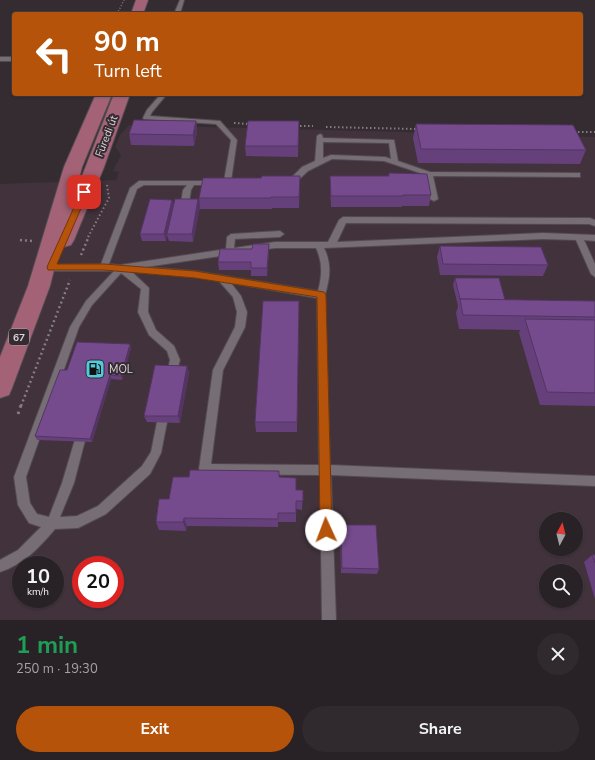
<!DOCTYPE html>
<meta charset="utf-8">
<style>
:root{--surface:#282126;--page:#30292e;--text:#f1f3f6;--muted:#a5a3a7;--line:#443e43;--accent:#b45309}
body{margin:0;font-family:"Nunito Sans",sans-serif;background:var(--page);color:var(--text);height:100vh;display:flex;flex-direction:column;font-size:15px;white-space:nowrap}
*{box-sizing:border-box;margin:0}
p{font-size:13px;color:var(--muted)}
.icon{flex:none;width:22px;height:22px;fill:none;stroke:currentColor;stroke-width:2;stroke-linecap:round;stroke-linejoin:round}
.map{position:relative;height:620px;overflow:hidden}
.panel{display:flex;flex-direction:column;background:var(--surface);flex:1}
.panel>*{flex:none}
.hud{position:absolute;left:12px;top:12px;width:571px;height:84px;border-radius:4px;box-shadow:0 1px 3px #0004,0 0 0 1px var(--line);background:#b45309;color:#fff;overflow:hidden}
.needle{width:26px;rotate:7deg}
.fabs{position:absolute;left:539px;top:512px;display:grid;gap:8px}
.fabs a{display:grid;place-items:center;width:44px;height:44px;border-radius:50%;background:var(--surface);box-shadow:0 1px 3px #0004,0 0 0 1px var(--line);font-size:20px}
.speed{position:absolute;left:12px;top:556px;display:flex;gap:8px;font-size:20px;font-weight:700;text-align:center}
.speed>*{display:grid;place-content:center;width:52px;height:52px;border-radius:50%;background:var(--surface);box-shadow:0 1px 3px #0004,0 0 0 1px var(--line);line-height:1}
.speed small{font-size:10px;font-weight:400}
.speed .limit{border:6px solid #d22;background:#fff;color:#111}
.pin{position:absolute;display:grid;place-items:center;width:34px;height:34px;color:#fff;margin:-17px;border-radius:8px;box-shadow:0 2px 6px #0006}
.me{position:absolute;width:44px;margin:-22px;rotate:358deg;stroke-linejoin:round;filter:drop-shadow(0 0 3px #0008)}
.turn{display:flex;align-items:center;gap:14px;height:84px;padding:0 16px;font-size:18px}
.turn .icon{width:52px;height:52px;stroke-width:2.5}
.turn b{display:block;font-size:28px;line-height:34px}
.round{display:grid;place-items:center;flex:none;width:42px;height:42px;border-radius:21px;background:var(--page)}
.summary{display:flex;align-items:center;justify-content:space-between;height:68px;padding:0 16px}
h1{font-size:24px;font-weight:700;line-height:30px;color:#1e9e55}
.button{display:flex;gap:8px;margin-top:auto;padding:8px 16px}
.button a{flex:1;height:46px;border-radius:24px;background:var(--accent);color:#fff;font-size:16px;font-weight:700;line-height:46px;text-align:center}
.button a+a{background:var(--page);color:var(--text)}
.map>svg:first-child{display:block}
.built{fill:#41323c;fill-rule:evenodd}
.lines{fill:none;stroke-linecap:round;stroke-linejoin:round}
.service-casing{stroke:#524b50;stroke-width:2}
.primary-casing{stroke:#524b50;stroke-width:2}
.path-far3{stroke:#847d82;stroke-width:1.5;stroke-dasharray:1 2;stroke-linecap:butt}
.path-far2{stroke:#847d82;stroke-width:2;stroke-dasharray:1.5 2.5;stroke-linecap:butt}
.path-far1{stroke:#847d82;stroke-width:2.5;stroke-dasharray:2 3;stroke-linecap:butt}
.path{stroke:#847d82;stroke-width:3;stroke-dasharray:2.5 4;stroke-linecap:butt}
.service{fill:#776d74;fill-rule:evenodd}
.primary{fill:#a36276;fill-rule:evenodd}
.wall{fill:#65407a}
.shaded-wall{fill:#533463}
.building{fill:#764b8e;stroke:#533463}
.route{fill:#b45309;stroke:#753606}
.labels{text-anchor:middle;stroke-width:4;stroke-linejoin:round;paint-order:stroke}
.shield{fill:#352c32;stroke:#aaa3a8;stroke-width:1}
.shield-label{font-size:10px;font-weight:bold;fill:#dcd6da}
.street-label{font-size:11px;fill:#dcd6da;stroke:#352c32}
.poi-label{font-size:11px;fill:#dcd6da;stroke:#352c32;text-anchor:start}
</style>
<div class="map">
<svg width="595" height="620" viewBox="0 0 595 620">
<rect width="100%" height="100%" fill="#352c32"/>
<!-- built -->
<path class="built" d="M129,125L595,137V620H0V184L116,180L119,172L113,171L121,155L115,147L120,135ZM546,519H576V549H546ZM21,565H55V599H21ZM81,565H115V599H81ZM546,571H576V601H546Z"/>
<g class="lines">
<!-- service casing -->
<g class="service-casing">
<g id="service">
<polygon points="180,0 184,0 180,14 174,14"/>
<rect x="0" y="57" width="14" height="4"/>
<path d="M161,94H167L152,112L150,116L220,121L236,139L237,140L231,181H288L302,167L315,161L317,136L320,134L322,135L323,138L394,140L398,161L430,172L580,173V177H577L433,176L438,199L434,201L430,199L426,175L384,161L332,159L308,171L293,185H194L191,190L189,203L185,205L181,203L183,190L187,185H144L137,189L109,264L120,265L226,249L227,237L231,234L280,231L284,234L280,237L235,239L234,248L275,242H328L339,220L343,217L590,218L595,220V226L589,224L346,223L337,242L543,233L595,235V241L584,240L595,264V277L591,274L576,240L543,239L324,248C332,264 330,278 325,295L330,465L595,476V486L331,475L336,620H322L320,475L205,474L201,473L199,469L213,370L235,327L237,312L233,297L219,281L195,277L132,272L149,288L148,312L156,330L174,346L180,360L174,381L171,382L168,381L166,378L170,360L167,351L149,335L138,312L141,289L121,273L92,305L79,327L26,477L30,503L37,514L49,517L62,483L79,426L83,424L87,426L88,429L74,483L60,517L77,516L98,506L142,466L151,452L159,412L160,409L164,408L168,409L169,412L161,453L150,474L106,514L78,528L55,529C39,548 24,564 0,572V560L18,550L41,527L29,523L18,505L14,477L70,327L86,301L114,271H44L40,268L44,265L101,264L130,188L139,181H224L231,140L216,124L144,119L143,118L147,110ZM323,142L389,143L391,159L385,157L331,155L323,158ZM275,248H316C323,263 322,276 318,291L195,271L146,267ZM231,283L317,298L319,465L211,464L223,370L245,327L247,312L241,296Z"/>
</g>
</g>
<!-- primary casing -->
<g class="primary-casing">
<g id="primary">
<polygon points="136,0 148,0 143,14 131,14"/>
<polygon points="96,94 112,94 82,167 75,194 114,94 130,94 104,167 74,240 71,245 64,247 60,246 50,286 12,388 9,395 0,398 0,357 28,286 64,167"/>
</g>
</g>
<!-- path-far3 -->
<polyline class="path-far3" points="117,14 124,0"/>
<!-- path-far2 -->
<g class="path-far2">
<polyline points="234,123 249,124"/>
<polyline points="296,126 313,126"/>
<polyline points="326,127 417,129"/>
<polyline points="574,132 595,132"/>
<polyline points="88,237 109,198 107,185"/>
</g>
<!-- path-far1 -->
<g class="path-far1">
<polyline points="20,240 33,241"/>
<polyline points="81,255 89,236"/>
<polyline points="21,406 70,280"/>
</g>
<!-- path -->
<polyline class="path" points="18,414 21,405"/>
<!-- service -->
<use href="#service" class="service"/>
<!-- primary -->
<use href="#primary" class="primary"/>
</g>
<!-- wall -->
<g class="wall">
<polygon points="196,121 197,132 194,146 131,145 129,134"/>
<polygon points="299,121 298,157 246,156 245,146"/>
<polygon points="416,124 586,150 580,164 418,163 413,138"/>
<polygon points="389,173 431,195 429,206 402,206 402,207 331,207 330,187 330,176 388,176"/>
<polygon points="300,176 299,208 272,208 272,209 200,209 199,198 261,178"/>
<polygon points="198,199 200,207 193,242 169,241 167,235 166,241 142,241 140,234 172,200 174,206"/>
<polygon points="440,246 548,265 543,276 440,275 437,257"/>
<polygon points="269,252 267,276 251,276 251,270 219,270 218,262"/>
<polygon points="455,278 505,300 595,301 595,406 540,405 519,333 520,330 459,329 456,313 458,306 453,285"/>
<polygon points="299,301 297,432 256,432 255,422"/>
<polygon points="130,344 131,348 122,380 111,379 92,442 37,440 35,436 67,370"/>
<polygon points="187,366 189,373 180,423 147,422 144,416"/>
<polygon points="280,477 296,490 303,490 302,510 296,509 296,522 278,522 278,527 187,526 186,531 159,530 156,522 169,499"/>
<polygon points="341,525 379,569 377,574 341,573 340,530"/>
<polygon points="592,555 595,555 595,599 584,562"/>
</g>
<!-- shaded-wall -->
<g class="shaded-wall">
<polygon points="196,121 197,132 194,146 193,135"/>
<polygon points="198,199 200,207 193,242 192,234"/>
<polygon points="172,200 174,207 167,234 167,235 166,241 164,234"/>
<polygon points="269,244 269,252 267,276 267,268"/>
<polygon points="130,344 131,348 122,380 121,376"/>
<polygon points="187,366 189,373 180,423 178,416"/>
<polygon points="110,375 111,379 92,442 90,439"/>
<polygon points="184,518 187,526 186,531 183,522"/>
</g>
<!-- building -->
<g class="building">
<polygon points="134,120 196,121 193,135 129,134"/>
<polygon points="248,121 299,121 298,146 245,146"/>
<polygon points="416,124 573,125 586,150 421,149"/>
<polygon points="389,173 427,174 431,195 403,195 403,196 331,196 330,176 389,176"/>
<polygon points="262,176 300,176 299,197 271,197 271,198 199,198 203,178 261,178"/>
<polygon points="150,199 172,200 164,234 140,234"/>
<polygon points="175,199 198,199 192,234 167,234"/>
<polygon points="253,244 269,244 267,268 251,268 251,262 218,262 220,249 252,249"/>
<polygon points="440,246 541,247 548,265 443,264"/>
<polygon points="455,278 499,278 505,300 460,299"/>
<polygon points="460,299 595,301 595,317 463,315"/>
<polygon points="263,301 299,301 297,422 255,422"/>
<polygon points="525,319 595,320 595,393 547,392"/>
<polygon points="77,342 130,344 121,376 110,375 90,439 35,436 60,370 67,370"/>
<polygon points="155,365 187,366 178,416 144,416"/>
<polygon points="190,470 279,471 279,477 296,478 296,490 303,490 303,501 296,501 296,513 278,513 278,519 184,518 183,522 156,522 159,499 169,499 173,477 189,477"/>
<polygon points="341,525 376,525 379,569 342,568"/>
<polygon points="592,555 595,555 595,563"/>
</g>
<!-- route -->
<polygon class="route" points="84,189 88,192 57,264 104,264 195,271 324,292 326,295 332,530 331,534 326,536 322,534 320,530 317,297 195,278 104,270 48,270 47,267 81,192"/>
<!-- icons -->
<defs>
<g id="fuel-square" transform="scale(1)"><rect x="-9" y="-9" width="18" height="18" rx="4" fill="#53cadc" stroke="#352c32"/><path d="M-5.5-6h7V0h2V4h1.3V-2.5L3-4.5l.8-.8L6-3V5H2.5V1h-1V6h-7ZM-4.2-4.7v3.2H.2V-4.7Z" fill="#111"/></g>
</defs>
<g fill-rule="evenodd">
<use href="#fuel-square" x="95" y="369"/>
</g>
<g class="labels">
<!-- shield labels -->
<rect class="shield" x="9" y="329" width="20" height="16" rx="3"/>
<g class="shield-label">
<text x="19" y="341">67</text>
</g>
<!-- street labels -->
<g class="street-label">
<text transform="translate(106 136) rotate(-69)" y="4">Füredi út</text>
</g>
<!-- poi labels -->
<g class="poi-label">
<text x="109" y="373">MOL</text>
</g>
</g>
</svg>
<div class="fabs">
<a><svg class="needle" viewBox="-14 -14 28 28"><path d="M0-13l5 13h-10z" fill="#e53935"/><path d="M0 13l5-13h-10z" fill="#a5a3a7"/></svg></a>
<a><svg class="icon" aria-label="search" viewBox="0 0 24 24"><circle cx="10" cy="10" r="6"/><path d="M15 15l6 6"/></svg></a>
</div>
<div class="speed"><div>10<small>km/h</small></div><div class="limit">20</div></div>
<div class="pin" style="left:84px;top:192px;background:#d93025"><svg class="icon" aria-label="arrive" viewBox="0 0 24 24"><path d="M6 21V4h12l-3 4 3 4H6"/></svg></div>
<svg class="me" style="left:326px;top:530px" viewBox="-20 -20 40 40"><circle r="19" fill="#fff"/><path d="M0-13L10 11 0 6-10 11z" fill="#b45309"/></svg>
<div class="hud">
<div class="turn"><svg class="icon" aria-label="left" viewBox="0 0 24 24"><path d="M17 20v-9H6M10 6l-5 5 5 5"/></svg><div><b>90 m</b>Turn left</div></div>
</div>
</div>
<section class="panel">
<div class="summary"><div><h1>1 min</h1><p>250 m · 19:30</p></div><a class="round"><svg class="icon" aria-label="close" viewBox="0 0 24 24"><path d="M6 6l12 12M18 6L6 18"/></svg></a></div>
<div class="button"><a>Exit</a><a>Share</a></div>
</section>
